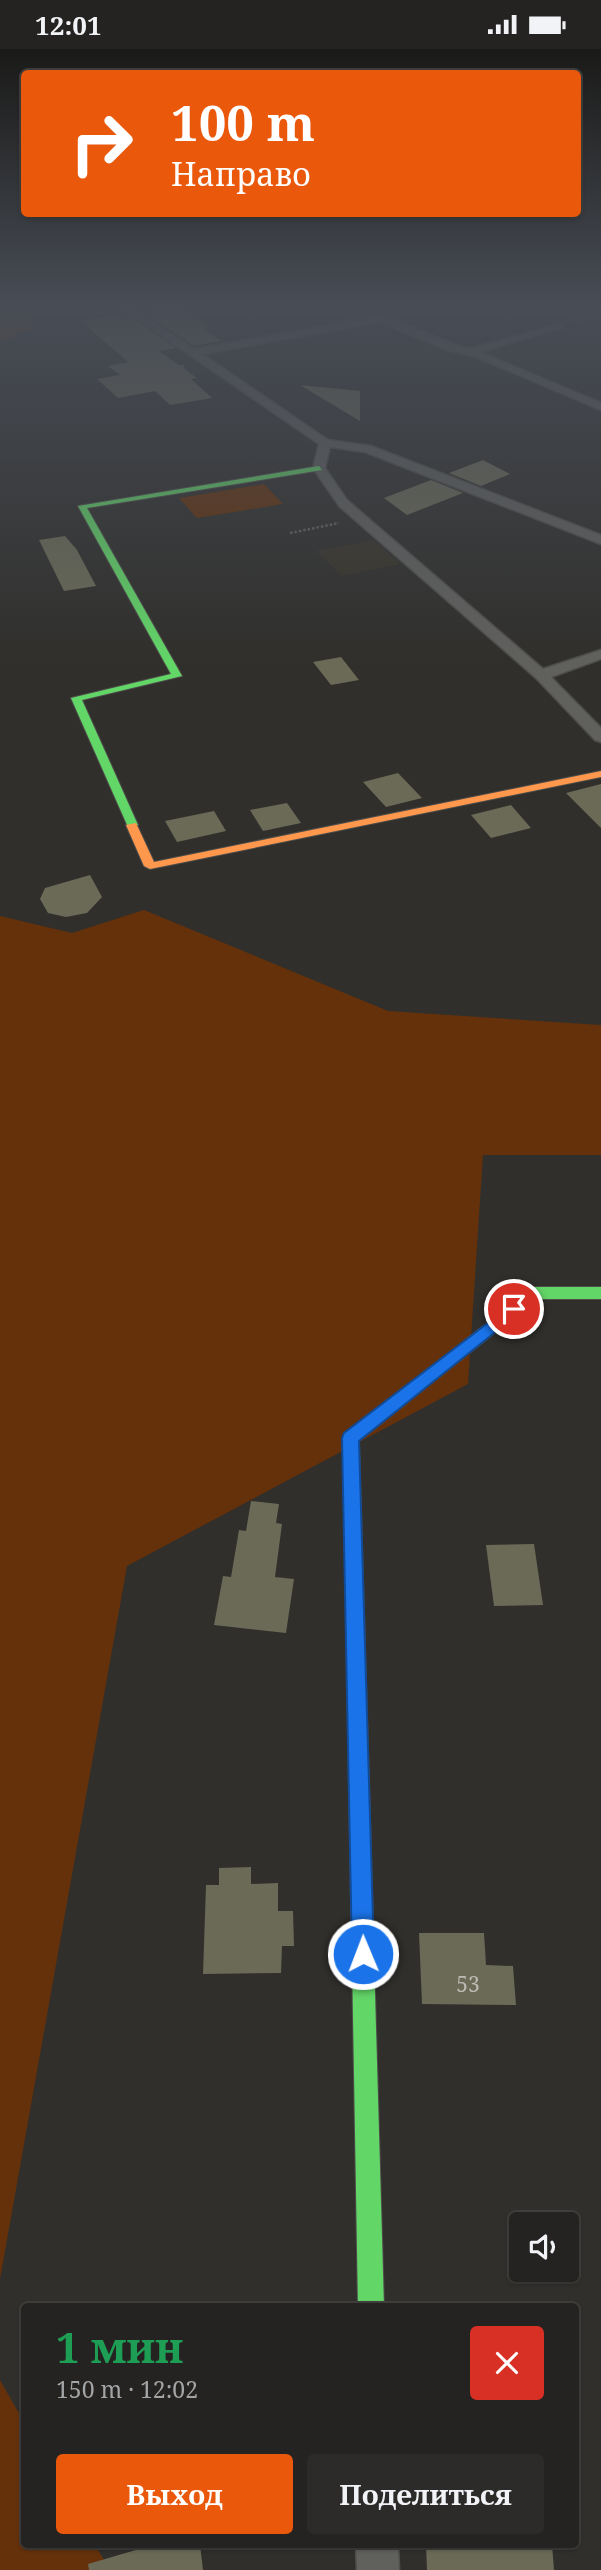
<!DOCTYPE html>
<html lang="ru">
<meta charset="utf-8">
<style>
:root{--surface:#242321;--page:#2c2b2a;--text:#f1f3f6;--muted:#a3a4a5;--line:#41403f;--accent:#ea580c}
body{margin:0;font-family:"Noto Serif",serif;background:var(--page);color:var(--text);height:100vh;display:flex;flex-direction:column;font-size:26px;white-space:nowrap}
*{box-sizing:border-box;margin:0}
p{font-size:23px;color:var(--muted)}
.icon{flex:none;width:38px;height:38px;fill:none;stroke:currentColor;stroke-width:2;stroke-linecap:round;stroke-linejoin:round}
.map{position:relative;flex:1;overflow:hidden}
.side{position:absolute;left:21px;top:2254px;width:558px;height:245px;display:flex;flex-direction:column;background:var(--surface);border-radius:7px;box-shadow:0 2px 5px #0004,0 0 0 2px var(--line)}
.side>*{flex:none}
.top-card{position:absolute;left:21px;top:21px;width:560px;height:147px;border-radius:7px;box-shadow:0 2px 5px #0004,0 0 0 2px var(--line);background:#ea580c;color:#fff;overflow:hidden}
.buttons{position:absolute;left:509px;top:2163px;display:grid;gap:14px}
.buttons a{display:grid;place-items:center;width:70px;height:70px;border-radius:7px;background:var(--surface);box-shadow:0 2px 5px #0004,0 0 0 2px var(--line);font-size:35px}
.pin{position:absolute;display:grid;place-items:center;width:60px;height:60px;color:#fff;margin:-30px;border:4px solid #fff;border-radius:50%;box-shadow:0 2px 7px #0007}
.me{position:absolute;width:77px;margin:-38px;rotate:359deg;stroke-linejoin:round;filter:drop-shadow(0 0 5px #0008)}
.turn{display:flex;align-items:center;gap:24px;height:147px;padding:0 35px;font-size:32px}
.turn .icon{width:91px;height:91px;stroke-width:2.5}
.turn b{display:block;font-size:49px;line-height:60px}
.round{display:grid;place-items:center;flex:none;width:74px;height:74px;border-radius:7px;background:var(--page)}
.headline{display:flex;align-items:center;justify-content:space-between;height:119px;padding:0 35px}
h1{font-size:42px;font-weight:700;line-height:52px;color:#1e9e55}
.action{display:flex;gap:14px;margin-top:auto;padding:14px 35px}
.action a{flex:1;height:80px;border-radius:7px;background:var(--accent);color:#fff;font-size:28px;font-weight:700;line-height:80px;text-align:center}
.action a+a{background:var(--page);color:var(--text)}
.status{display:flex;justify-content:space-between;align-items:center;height:49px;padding:0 35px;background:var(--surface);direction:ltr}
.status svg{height:19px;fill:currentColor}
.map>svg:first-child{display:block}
.built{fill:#38342a}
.green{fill:#64310b}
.building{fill:#6a6a57}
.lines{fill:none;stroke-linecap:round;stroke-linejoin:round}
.street-casing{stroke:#4e4d4a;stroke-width:3}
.fast-casing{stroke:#4e4d4a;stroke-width:2}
.slow-casing{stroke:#4e4d4a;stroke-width:2}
.path-far1{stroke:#62615f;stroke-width:2;stroke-dasharray:2.5 2;stroke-linecap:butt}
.path{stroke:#62615f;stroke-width:2.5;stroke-dasharray:2.5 2;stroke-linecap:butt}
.street{fill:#60605d;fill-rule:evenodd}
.fast{fill:#63d668;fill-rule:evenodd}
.slow{fill:#ff974d;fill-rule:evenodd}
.route{fill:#1a73e8;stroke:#114b97;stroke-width:2}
.labels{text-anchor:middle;stroke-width:7;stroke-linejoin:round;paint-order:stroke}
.near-number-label{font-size:21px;fill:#bcbcb5}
</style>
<div class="status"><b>12:01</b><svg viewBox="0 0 49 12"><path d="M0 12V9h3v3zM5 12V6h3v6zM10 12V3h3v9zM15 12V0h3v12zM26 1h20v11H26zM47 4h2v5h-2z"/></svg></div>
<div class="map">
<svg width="601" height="2521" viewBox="0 0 601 2521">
<rect width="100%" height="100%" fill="#302f2c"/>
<!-- built -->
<polygon class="built" points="373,491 401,515 342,527 316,502"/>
<!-- green -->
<g class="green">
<polygon points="0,260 27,260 32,280 0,293"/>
<polygon points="264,435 283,455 197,469 179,449"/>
<polygon points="144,861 388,962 601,976 601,1106 483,1106 468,1335 127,1517 0,2230 0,867 72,884"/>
<polygon points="0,2331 24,2373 24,2496 95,2496 110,2521 0,2521"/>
</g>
<!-- building -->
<g class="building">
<polygon points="165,260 184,260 209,278 203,279 221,292 194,297 143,263"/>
<polygon points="126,265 176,299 159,302 179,316 184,316 185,320 197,329 191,330 212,349 170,356 155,342 118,349 97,330 120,326 108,317 128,313 81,272"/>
<polygon points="300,336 360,342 360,372"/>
<polygon points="483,411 510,425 481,437 449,424"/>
<polygon points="431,431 463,444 407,466 384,449"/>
<polygon points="65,487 77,501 96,537 64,542 39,491"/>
<polygon points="341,608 359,631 331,636 313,613"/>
<polygon points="398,724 422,749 386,758 363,733"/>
<polygon points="601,735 601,779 566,744"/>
<polygon points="287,754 301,774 263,782 250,761"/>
<polygon points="511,756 531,779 491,789 471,766"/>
<polygon points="214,762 226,782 177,793 165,772"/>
<polygon points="90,826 102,848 87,864 66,868 48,864 40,850 45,839"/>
<polygon points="251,1452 279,1455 276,1474 282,1475 275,1528 294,1530 286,1584 214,1576 223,1527 231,1528 239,1481 246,1482"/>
<polygon points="534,1495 543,1556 494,1557 486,1496"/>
<polygon points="251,1818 251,1835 278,1834 278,1862 293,1862 294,1897 282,1897 281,1924 203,1925 206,1836 219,1836 219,1819"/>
<polygon points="419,1884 484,1884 486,1916 513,1917 516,1956 422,1955"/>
<polygon points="153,2496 200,2496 203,2521 89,2521 88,2515"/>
<polygon points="426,2496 552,2496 554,2521 427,2521"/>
</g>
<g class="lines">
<!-- street casing -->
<g class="street-casing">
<g id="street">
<polygon points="123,260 134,260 194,300 381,267 468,300 563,274 563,278 480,303 601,354 601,361 474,307 447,301 380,273 202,305 328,391 371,397 601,486 601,495 365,403 330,398 325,419 347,451 543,620 601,601 601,610 551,628 601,679 601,693 595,691 536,629 339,457 313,419 319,395"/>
<polygon points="356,2496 398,2496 399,2521 357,2521"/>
</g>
</g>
<!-- fast casing -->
<g class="fast-casing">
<g id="fast">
<polygon points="319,417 322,421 87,459 182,627 82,651 138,776 128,778 71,649 171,625 78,457"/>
<polygon points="534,1238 601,1238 601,1250 537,1250 359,1392 357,1398 351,1400 345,1398 343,1393 345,1384"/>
<polygon points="359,1724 366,1727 369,1734 384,2258 358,2258 349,1734 352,1727"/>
</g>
</g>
<!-- slow casing -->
<g class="slow-casing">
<g id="slow">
<polygon points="601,722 601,728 150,820 144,817 126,776 136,774 154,813"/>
<polygon points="351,1386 357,1388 359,1393 369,1734 366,1741 359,1744 352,1741 349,1734 343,1393 345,1388"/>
</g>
</g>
<!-- path-far1 -->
<polyline class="path-far1" points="575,272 601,266"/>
<!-- path -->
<polyline class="path" points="290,484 339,474"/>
<!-- street -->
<use href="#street" class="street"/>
<!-- fast -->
<use href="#fast" class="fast"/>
<!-- slow -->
<use href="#slow" class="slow"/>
</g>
<!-- sky -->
<linearGradient id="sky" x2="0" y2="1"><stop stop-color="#1a1a18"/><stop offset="0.42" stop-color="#484d56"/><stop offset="1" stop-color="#484d56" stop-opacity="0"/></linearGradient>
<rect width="601" height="613" fill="url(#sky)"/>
<!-- route -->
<polygon class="route" points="514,1254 519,1255 522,1260 519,1264 359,1392 374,1905 371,1912 363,1916 355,1912 352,1905 342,1389 344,1384"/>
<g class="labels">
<!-- near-number labels -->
<g class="near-number-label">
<text x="468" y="1943">53</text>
</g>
</g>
</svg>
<div class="buttons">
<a><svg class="icon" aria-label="sound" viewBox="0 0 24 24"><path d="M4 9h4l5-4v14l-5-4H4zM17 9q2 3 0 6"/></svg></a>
</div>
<div class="pin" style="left:514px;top:1260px;background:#d93025"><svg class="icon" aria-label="arrive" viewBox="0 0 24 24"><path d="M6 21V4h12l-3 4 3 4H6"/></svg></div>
<svg class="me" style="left:363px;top:1905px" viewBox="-20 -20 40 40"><circle r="17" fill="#1a73e8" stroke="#fff" stroke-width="3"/><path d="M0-11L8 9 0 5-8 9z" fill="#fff"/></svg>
<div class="top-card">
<div class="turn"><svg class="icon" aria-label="right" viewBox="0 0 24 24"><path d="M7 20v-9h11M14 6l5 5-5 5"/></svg><div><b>100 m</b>Направо</div></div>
</div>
<section class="side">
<div class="headline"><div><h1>1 мин</h1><p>150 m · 12:02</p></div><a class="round" style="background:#d93025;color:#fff"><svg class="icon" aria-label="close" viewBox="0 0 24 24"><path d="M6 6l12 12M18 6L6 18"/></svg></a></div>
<div class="action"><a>Выход</a><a>Поделиться</a></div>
</section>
</div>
